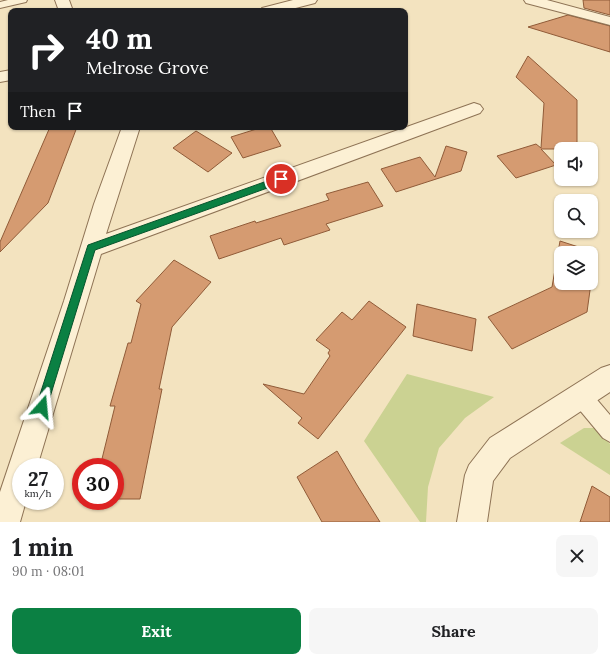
<!DOCTYPE html>
<meta charset="utf-8">
<style>
:root{--surface:#fff;--page:#f6f6f6;--text:#202124;--muted:#757577;--accent:#0b8043}
body{margin:0;font-family:Lora,serif;background:var(--page);color:var(--text);height:100vh;display:flex;flex-direction:column;font-size:15px;white-space:nowrap}
*{box-sizing:border-box;margin:0}
p{font-size:13px;color:var(--muted)}
.icon{flex:none;width:22px;height:22px;fill:none;stroke:currentColor;stroke-width:2;stroke-linecap:round;stroke-linejoin:round}
.map{position:relative;height:522px;overflow:hidden}
.drawer{display:flex;flex-direction:column;background:var(--surface);flex:1}
.drawer>*{flex:none}
.top-card{position:absolute;left:8px;top:8px;width:400px;height:122px;border-radius:8px;box-shadow:0 1px 3px #0004;background:#202124;color:#fff;overflow:hidden}
.buttons{position:absolute;left:554px;top:142px;display:grid;gap:8px}
.buttons a{display:grid;place-items:center;width:44px;height:44px;border-radius:8px;background:var(--surface);box-shadow:0 1px 3px #0004;font-size:20px}
.speed{position:absolute;left:12px;top:458px;display:flex;gap:8px;font-size:20px;font-weight:700;text-align:center}
.speed>*{display:grid;place-content:center;width:52px;height:52px;border-radius:50%;background:var(--surface);box-shadow:0 1px 3px #0004;line-height:1}
.speed small{font-size:10px;font-weight:400}
.speed .limit{border:6px solid #d22;background:#fff;color:#111}
.pin{position:absolute;display:grid;place-items:center;width:34px;height:34px;color:#fff;margin:-17px;border:2px solid #fff;border-radius:50%;box-shadow:0 1px 4px #0007}
.me{position:absolute;width:44px;margin:-22px;rotate:18deg;stroke-linejoin:round;filter:drop-shadow(0 0 3px #0008)}
.turn{display:flex;align-items:center;gap:14px;height:84px;padding:0 12px;font-size:18px}
.turn .icon{width:52px;height:52px;stroke-width:2.5}
.turn b{display:block;font-size:28px;line-height:34px}
.then{display:flex;align-items:center;height:38px;padding:0 12px;background:#0003;gap:8px;font-size:15px}
.round{display:grid;place-items:center;flex:none;width:42px;height:42px;border-radius:8px;background:var(--page)}
.summary{display:flex;align-items:center;justify-content:space-between;height:68px;padding:0 12px}
h1{font-size:24px;font-weight:700;line-height:30px}
.primary-button{display:flex;gap:8px;margin-top:auto;padding:8px 12px}
.primary-button a{flex:1;height:46px;border-radius:8px;background:var(--accent);color:#fff;font-size:16px;font-weight:700;line-height:46px;text-align:center}
.primary-button a+a{background:var(--page);color:var(--text)}
.map>svg:first-child{display:block}
.green{fill:#cbd292}
.building{fill:#d59b71;stroke:#905b38}
.lines{fill:none;stroke-linecap:round;stroke-linejoin:round}
.service-casing{stroke:#8e7355;stroke-width:2}
.minor-casing{stroke:#8e7355;stroke-width:2}
.tertiary-casing{stroke:#8e7355;stroke-width:2}
.service{fill:#fcf0d4;fill-rule:evenodd}
.minor{fill:#fcf0d4;fill-rule:evenodd}
.tertiary{fill:#fcf0d4;fill-rule:evenodd}
.route{fill:#0b8043;stroke:#07532c}
</style>
<div class="map">
<svg width="610" height="522" viewBox="0 0 610 522">
<rect width="100%" height="100%" fill="#f3e3bf"/>
<!-- green -->
<g class="green">
<polygon points="407,374 494,397 465,418 439,448 428,487 426,522 420,522 364,441"/>
<polygon points="584,428 597,428 610,444 610,475 560,443"/>
</g>
<!-- building -->
<g class="building">
<polygon points="583,0 610,0 610,15 584,8"/>
<polygon points="568,15 610,26 610,52 528,27"/>
<polygon points="528,56 577,100 577,149 541,149 556,165 516,178 497,156 536,144 541,148 544,103 516,77"/>
<polygon points="50,127 77,127 48,203 0,252 0,242"/>
<polygon points="263,127 270,127 281,146 243,158 231,137"/>
<polygon points="196,131 232,153 208,172 173,148"/>
<polygon points="446,146 467,152 461,171 396,192 381,169 420,157 435,177"/>
<polygon points="368,182 383,206 326,224 330,230 284,245 281,238 219,259 210,236 255,221 256,223 329,200 326,194"/>
<polygon points="560,241 594,252 591,280 591,253 561,253 561,283 591,283 587,312 512,349 488,317 552,287"/>
<polygon points="174,260 211,282 172,327 159,389 162,389 140,499 115,499 115,467 100,467 115,406 110,406 128,343 131,343 141,304 136,301"/>
<polygon points="369,301 406,327 318,439 298,423 302,418 263,384 304,394 330,356 328,353 330,350 316,340 342,312 352,320"/>
<polygon points="417,304 476,319 472,351 413,336"/>
<polygon points="337,451 357,485 380,522 322,522 297,477"/>
<polygon points="592,486 610,497 610,522 580,522"/>
</g>
<g class="lines">
<!-- service casing -->
<g class="service-casing">
<g id="service">
<polygon points="8,0 27,0 26,2 0,8 0,2"/>
<polygon points="580,385 587,388 610,415 610,442 603,438 573,402 570,395 573,388"/>
</g>
</g>
<!-- minor casing -->
<g class="minor-casing">
<g id="minor">
<polygon points="55,0 69,0 73,11 59,11"/>
<polygon points="524,0 547,0 610,17 610,25 526,3"/>
<polygon points="474,103 480,105 483,109 480,113 101,254 37,467 21,467 21,501 26,501 20,522 0,522 0,492 64,301 94,204 122,127 140,127 106,234"/>
<polygon points="610,365 610,392 510,458 493,481 487,522 457,522 465,475 469,465 490,438 601,368"/>
</g>
</g>
<!-- tertiary casing -->
<g class="tertiary-casing">
<g id="tertiary">
<polygon points="293,0 317,0 315,3 284,11 260,11 262,8"/>
<polygon points="11,70 11,80 0,82 0,72"/>
</g>
</g>
<!-- service -->
<use href="#service" class="service"/>
<!-- minor -->
<use href="#minor" class="minor"/>
<!-- tertiary -->
<use href="#tertiary" class="tertiary"/>
</g>
<!-- route -->
<polygon class="route" points="281,176 284,177 284,182 95,250 47,407 46,410 42,412 38,410 36,407 88,245"/>
</svg>
<div class="buttons">
<a><svg class="icon" aria-label="sound" viewBox="0 0 24 24"><path d="M4 9h4l5-4v14l-5-4H4zM17 9q2 3 0 6"/></svg></a>
<a><svg class="icon" aria-label="search" viewBox="0 0 24 24"><circle cx="10" cy="10" r="6"/><path d="M15 15l6 6"/></svg></a>
<a><svg class="icon" aria-label="layers" viewBox="0 0 24 24"><path d="M12 4l9 5-9 5-9-5zM3 14l9 5 9-5"/></svg></a>
</div>
<div class="speed"><div>27<small>km/h</small></div><div class="limit">30</div></div>
<div class="pin" style="left:281px;top:179px;background:#d93025"><svg class="icon" aria-label="arrive" viewBox="0 0 24 24"><path d="M6 21V4h12l-3 4 3 4H6"/></svg></div>
<svg class="me" style="left:42px;top:407px" viewBox="-20 -20 40 40"><path d="M0-17L14 15 0 8-14 15z" fill="#0b8043" stroke="#fff" stroke-width="4"/></svg>
<div class="top-card">
<div class="turn"><svg class="icon" aria-label="right" viewBox="0 0 24 24"><path d="M7 20v-9h11M14 6l5 5-5 5"/></svg><div><b>40 m</b>Melrose Grove</div></div>
<div class="then">Then<svg class="icon" aria-label="arrive" viewBox="0 0 24 24"><path d="M6 21V4h12l-3 4 3 4H6"/></svg></div>
</div>
</div>
<section class="drawer">
<div class="summary"><div><h1>1 min</h1><p>90 m · 08:01</p></div><a class="round"><svg class="icon" aria-label="close" viewBox="0 0 24 24"><path d="M6 6l12 12M18 6L6 18"/></svg></a></div>
<div class="primary-button"><a>Exit</a><a>Share</a></div>
</section>
